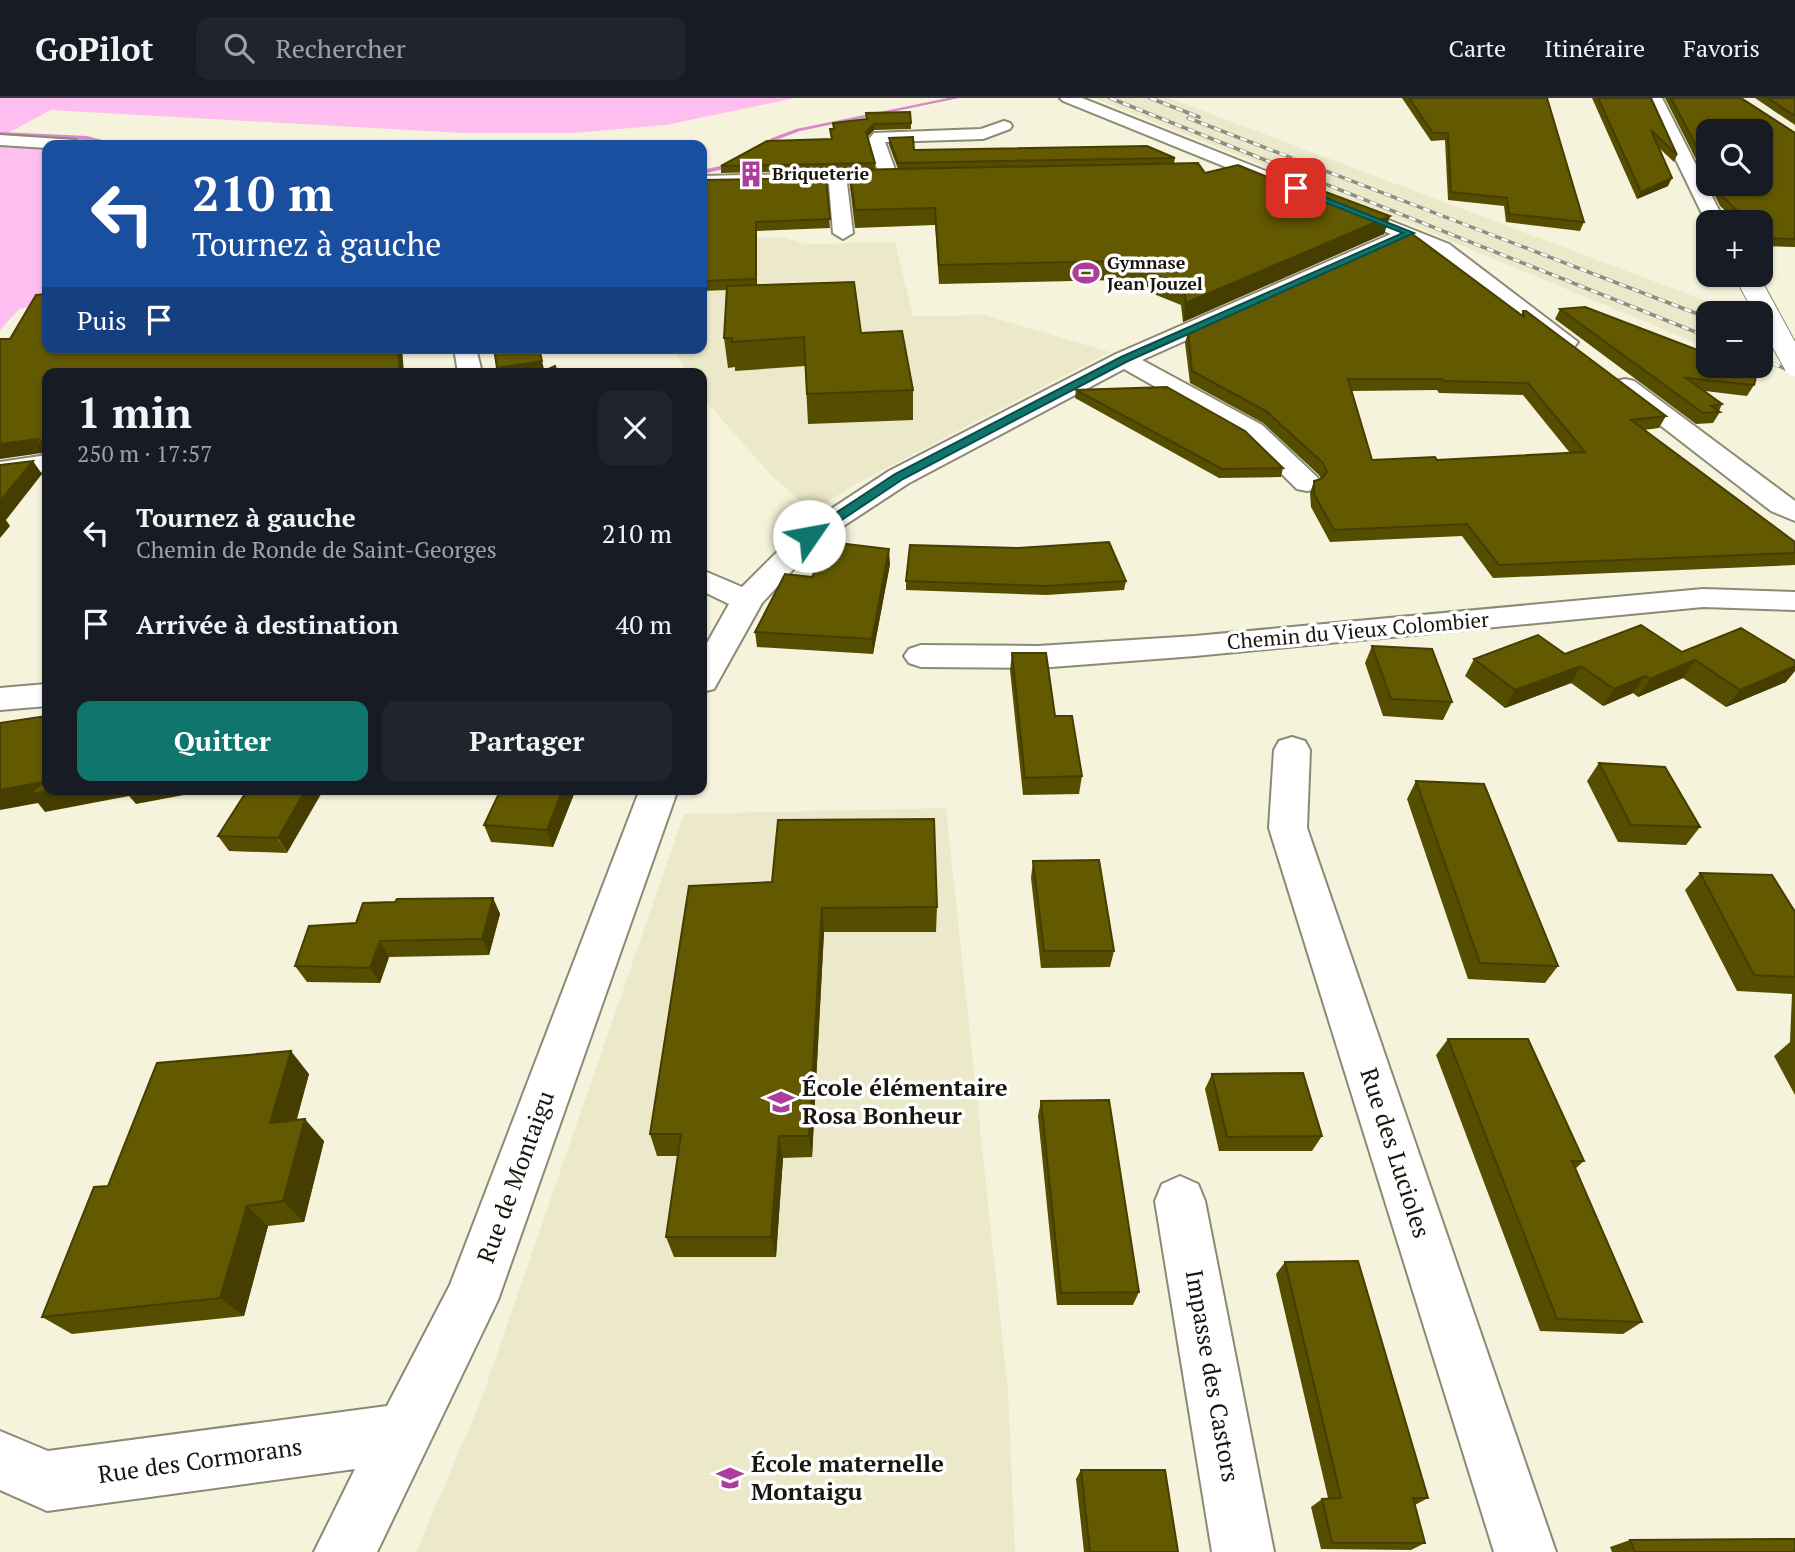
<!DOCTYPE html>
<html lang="fr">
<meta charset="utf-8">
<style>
:root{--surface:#171b24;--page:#20242c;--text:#f1f3f6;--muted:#9ea1a6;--line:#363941;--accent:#0f766e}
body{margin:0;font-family:"PT Serif",serif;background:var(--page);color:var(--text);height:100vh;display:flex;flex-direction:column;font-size:26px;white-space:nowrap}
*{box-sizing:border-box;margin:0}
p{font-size:23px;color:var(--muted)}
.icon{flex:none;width:38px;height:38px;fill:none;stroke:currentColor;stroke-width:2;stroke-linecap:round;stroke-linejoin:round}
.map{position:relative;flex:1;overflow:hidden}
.sheet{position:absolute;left:42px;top:270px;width:665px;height:427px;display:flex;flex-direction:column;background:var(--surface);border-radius:14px;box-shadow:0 2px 5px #0004}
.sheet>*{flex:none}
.banner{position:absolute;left:42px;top:42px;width:665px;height:214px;border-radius:14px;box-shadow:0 2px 5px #0004;background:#1a4fa0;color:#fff;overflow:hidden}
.controls{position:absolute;left:1696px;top:21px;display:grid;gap:14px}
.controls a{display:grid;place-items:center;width:77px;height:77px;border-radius:14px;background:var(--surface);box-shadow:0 2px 5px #0004;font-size:35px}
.pin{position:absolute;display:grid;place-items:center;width:60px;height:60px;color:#fff;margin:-30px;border-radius:14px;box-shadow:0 4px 10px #0006}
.me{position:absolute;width:77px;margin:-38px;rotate:57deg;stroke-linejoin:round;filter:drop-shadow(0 0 5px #0008)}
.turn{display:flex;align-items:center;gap:24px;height:147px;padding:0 35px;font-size:32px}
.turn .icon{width:91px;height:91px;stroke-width:2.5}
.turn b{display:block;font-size:49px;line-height:60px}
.then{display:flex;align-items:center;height:66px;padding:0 35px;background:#0003;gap:14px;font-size:26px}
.round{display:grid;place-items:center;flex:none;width:74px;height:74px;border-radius:14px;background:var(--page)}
.headline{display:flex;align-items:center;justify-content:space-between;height:119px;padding:0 35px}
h1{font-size:42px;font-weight:600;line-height:52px}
.cta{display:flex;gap:14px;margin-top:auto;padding:14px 35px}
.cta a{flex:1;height:80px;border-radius:14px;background:var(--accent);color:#fff;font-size:28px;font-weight:600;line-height:80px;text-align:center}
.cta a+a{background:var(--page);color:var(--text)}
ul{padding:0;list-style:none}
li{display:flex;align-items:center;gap:21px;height:91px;padding:0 35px}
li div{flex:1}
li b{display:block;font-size:26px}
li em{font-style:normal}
header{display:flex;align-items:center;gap:42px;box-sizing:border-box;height:98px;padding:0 35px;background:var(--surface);border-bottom:2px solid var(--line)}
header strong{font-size:33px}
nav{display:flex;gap:38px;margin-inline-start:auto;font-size:24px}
.search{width:490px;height:63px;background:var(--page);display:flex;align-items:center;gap:18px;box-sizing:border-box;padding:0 24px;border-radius:14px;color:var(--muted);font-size:26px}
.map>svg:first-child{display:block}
.built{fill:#ece9ca}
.green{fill:#febff0}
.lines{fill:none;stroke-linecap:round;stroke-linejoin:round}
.stream{fill:#d78ac7;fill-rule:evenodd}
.street-casing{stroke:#8c8a75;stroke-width:4}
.secondary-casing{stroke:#8c8a75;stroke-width:4}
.street{fill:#fff;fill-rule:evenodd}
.secondary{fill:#fff;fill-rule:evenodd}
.rail-casing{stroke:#8f8d7d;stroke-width:3.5}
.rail{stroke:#fff;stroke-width:2.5;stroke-dasharray:7;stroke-linecap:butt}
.secondary-bridge-casing{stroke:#8c8a75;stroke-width:24;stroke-linecap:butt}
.secondary-bridge{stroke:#fff;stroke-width:22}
.wall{fill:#554d00;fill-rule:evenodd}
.shaded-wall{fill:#453e00}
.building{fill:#635900;stroke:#453e00;stroke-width:2;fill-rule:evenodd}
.route{fill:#0f766e;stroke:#0a4d48;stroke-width:2}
.labels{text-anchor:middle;stroke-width:7;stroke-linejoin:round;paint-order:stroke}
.far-poi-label{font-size:18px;font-weight:bold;fill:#18170f;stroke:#fff;text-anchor:start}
.street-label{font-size:21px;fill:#18170f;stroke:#fff}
.near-poi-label{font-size:24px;font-weight:bold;fill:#18170f;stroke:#fff;text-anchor:start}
.near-street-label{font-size:24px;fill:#18170f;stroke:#fff}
</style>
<header>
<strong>GoPilot</strong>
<div class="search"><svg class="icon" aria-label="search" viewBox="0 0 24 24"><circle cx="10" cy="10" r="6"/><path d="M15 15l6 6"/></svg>Rechercher</div>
<nav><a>Carte</a><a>Itinéraire</a><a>Favoris</a></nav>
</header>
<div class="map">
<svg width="1795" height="1454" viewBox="0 0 1795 1454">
<rect width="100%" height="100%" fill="#f6f3dc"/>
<!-- built -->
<g class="built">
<polygon points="1094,0 1169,0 1738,215 1708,215 1708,250 1388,117"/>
<polygon points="782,139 806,146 895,144 913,218 984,217 1110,254 869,379 811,413 772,378 702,299 702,275 687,275 673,250 702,250 702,142"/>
<polygon points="946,710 1008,1293 1015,1454 416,1454 480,1305 684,716"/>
</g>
<!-- green -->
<g class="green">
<polygon points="0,0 795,0 666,27 573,35 463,35 51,12 8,35 0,35"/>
<polygon points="0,49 47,50 47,206 19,211 0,232"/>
</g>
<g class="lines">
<!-- stream -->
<g class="stream">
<polygon points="948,0 959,0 800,33 776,42 756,54 751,53 772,40 796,31"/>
<polygon points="0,34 87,38 121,47 111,47 87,42 0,38"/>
<polygon points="737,61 739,64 729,70 702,76 702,72 725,67"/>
</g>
<!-- street casing -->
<g class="street-casing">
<g id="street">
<polygon points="1060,0 1082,0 1449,146 1578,244 1574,249 1558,249 1435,154 1408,143 1142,262 1262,327 1317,379 1321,385 1317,391 1307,393 1297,391 1244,339 1124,271 909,385 819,444 762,505 714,591 702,594 702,554 729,506 702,493 702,472 742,489 799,432 889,373 1116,256 1391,136 1063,3"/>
<polygon points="1004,23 1010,25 1012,28 1010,31 983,41 885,44 896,74 908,75 911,79 902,84 847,85 853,135 843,141 833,135 829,86 702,88 702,78 878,74 868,42 874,35 981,31"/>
<polygon points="0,37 75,42 83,47 47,47 47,50 0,47"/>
<polygon points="454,250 476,250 482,275 458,275"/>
<polygon points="1625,281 1634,283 1795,403 1795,423 1771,413 1616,293 1613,288 1616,283"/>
<polygon points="47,357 47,373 0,380 0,364"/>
<polygon points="1703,491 1795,494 1795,512 1703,509 1195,558 1038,570 921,569 909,565 904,558 909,551 921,547 1038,548 1195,538"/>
<polygon points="47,586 47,608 0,612 0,590"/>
<polygon points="1292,639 1305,643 1310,652 1307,730 1556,1454 1494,1454 1269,730 1274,652 1279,643"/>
<polygon points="640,691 678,691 498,1202 377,1454 314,1454 355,1371 47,1413 0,1392 0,1333 48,1353 387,1308 450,1187"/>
<polygon points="1180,1078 1198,1086 1205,1103 1274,1454 1212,1454 1155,1103 1162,1086"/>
</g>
</g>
<!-- secondary casing -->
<g class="secondary-casing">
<polygon id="secondary" points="1646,0 1662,0 1725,124 1708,124 1708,126 1706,124"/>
</g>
<!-- street -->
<use href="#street" class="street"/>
<!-- secondary -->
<use href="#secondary" class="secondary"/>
<!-- rail casing -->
<g class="rail-casing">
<g id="rail">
<polyline points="1110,0 1708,239"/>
<polyline points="1150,0 1199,19"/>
<polyline points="1188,20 1708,220"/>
<polyline points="1760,240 1795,254"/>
<polyline points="1760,260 1795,275"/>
</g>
</g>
<!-- rail -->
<use href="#rail" class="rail"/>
<!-- secondary-bridge casing -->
<g class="secondary-bridge-casing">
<polyline id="secondary-bridge" points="1746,177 1795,267"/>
</g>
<!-- secondary-bridge -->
<use href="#secondary-bridge" class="secondary-bridge"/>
</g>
<!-- wall -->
<g class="wall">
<polygon points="1402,0 1547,0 1584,124 1580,133 1506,124 1504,108 1448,102 1445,42 1431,43"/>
<polygon points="1592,0 1651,0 1677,57 1674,64 1658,49 1668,88 1637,101"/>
<polygon points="1665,0 1741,0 1795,35 1795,149 1761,148 1760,147 1760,124 1737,124 1720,108 1709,86 1760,86 1708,33 1708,85"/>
<polygon points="1755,0 1795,0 1795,27"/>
<polygon points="833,25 911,25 911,31 874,32 867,39 875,65 875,71 898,71 889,47 889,40 914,52 1175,60 1174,65 1205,75 1304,94 1390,118 1384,136 1183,224 1181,207 1119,182 939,186 935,127 855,130 850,89 849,72 721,75 721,68 831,41 830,31 834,31"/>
<polygon points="826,80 830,130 757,133 757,187 861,235 913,292 913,322 808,326 805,268 735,273 735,269 728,270 724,240 727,192 702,193 702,82"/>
<polygon points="1560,211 1754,287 1747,298 1705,293 1722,306 1719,313 1720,314 1713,325 1696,326 1555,221"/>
<path d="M1523,213L1666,318L1659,330L1644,332L1795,444V467L1493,480L1462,438L1330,444L1311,409L1310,395L1314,383L1321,381L1319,377L1263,325L1190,285L1185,245L1188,234L1521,217ZM1437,292L1439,295L1523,297L1570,355L1437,362H1372L1351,293Z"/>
<polygon points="1076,292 1283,370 1281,379 1219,380 1075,300"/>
<polygon points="890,466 873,556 757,549 755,534 812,479"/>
<polygon points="906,483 1126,483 1124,492 1046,497 906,492"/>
<polygon points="1372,548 1452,604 1443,622 1383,618 1365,565"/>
<polygon points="1682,554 1786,584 1726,609 1683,580 1638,599 1633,595 1603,608 1571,585 1505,610 1465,578 1474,561 1565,556"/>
<polygon points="1012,555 1055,618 1082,678 1079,696 1023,697 1010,572"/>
<polygon points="1599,665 1700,729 1686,747 1618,744 1587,683"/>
<polygon points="1416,683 1558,868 1545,885 1468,881 1407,701"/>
<polygon points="248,691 287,755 229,753 218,738"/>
<polygon points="576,691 553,749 491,744 484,727"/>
<polygon points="1033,763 1114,853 1110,869 1041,870 1031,780"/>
<polygon points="1700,775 1795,814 1795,997 1774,958 1790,944 1792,896 1737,893 1685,792"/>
<polygon points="689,788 937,809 936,834 824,834 812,1059 783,1060 776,1159 674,1159 666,1139 678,1058 657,1058 650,1036"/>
<polygon points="493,800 500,816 489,857 389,859 380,885 307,884 295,868"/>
<polygon points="1448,941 1584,1063 1575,1071 1642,1224 1623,1236 1540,1233 1436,957"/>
<polygon points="309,976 296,1022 324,1043 304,1124 268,1128 244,1218 72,1236 42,1219 108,1088"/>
<polygon points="1212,976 1322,1038 1312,1053 1219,1053 1205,991"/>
<polygon points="1041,1003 1139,1194 1133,1207 1057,1207 1038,1018"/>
<polygon points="1285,1164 1428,1400 1415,1407 1425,1445 1411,1452 1321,1451 1311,1409 1322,1401 1328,1400 1276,1176"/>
<polygon points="1081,1372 1178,1454 1084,1454 1076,1381"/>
<polygon points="1630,1442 1795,1454 1612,1454 1610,1449"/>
</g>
<!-- shaded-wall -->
<g class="shaded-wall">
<polygon points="874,26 874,32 866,40 866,34"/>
<polygon points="1672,80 1668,88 1637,101 1641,94"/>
<polygon points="1390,118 1384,136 1183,224 1186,205"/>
<polygon points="756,124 757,133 757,191 756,181"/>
<polygon points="398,250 402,250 404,275 400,275"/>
<polygon points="542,263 545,275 498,275 497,270"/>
<polygon points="38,341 44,350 47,345 47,363 42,355 0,361 0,346"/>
<polygon points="33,363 42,376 6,422 10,428 0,440 0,403"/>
<polygon points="889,451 890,466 873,556 872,541"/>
<polygon points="1695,562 1683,580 1638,599 1650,581"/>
<polygon points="1581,568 1571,585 1505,610 1515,592"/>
<polygon points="1795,568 1795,573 1786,584 1726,609 1740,592"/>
<polygon points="1645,578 1633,595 1603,608 1614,591"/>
<polygon points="44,684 57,691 190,691 189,696 136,706 129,698 45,714 38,705 0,712 0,692"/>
<polygon points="306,691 324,691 287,755 278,740"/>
<polygon points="563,691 576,691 553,749 547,732"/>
<polygon points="493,800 500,816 489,857 482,841"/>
<polygon points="822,810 824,834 812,1059 809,1038"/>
<polygon points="380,843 389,859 380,885 370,870"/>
<polygon points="291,953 309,976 290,1047 270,1025"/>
<polygon points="305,1021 324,1043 304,1124 283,1103"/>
<polygon points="779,1038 783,1060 776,1159 771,1139"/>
<polygon points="247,1108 268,1128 244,1218 220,1200"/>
</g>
<!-- building -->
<g class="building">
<polygon points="1409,0 1547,0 1584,124 1509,116 1507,100 1451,94 1448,35 1433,35"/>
<polygon points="1598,0 1651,0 1677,57 1651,32 1672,80 1641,94"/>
<polygon points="1671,0 1741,0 1795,35 1795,141 1766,140 1760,135 1760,124 1749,124 1724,100 1716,86 1760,86 1760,33 1708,33 1708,70"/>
<polygon points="1768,0 1795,0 1795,18"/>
<polygon points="910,14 911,25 874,26 866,34 875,65 721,68 767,43 832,41 830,31 834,31 833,25 867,21 866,15"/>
<polygon points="913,39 914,52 1147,48 1175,60 898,65 889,40"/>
<polygon points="1198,65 1205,75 1238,67 1304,94 1318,91 1390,118 1186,205 1184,188 1121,163 939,167 935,110 855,112 849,72"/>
<polygon points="826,80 830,121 756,124 756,181 702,183 702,139 703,125 702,125 702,82"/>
<path d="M1411,135L1524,219L1523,213H1526L1666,318L1631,322L1795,444V455L1499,467L1467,426L1334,432L1314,396V383L1321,381L1327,374L1323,365L1266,313L1192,273L1188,234ZM1348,281H1442L1444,283L1528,285L1585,354L1437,362L1435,359L1372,362Z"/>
<polygon points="854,184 861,235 902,233 913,292 807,296 804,239 732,244 732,240 724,240 727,188"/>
<polygon points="47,196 47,250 398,250 400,275 47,275 47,345 41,353 41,343 38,341 0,346 0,241 10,241 36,197"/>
<polygon points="1585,209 1708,256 1708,268 1738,268 1757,275 1754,287 1686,280 1722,306 1711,308 1720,314 1703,315 1560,211"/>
<polygon points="494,250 539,250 542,263 497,270"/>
<polygon points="555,268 557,275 540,275"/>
<polygon points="1167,289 1245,333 1283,370 1222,371 1076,292"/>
<polygon points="33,363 0,403 0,367"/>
<polygon points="830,444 889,451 872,541 755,534 785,476 812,479"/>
<polygon points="1109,444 1126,483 1047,488 906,483 910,447 1018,450"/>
<polygon points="1641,527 1682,554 1741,530 1795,563 1795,568 1740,592 1695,562 1650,581 1645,578 1614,591 1581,568 1515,592 1474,561 1538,537 1565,556"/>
<polygon points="1372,548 1432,551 1452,604 1391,601"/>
<polygon points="1012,555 1046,555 1055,618 1072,618 1082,678 1025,680"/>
<polygon points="47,618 47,691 57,691 30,696 44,684 0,692 0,625"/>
<polygon points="1599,665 1665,669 1700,729 1631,727"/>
<polygon points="1416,683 1484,686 1558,868 1480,865"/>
<polygon points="248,691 306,691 278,740 218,738"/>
<polygon points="501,691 563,691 547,732 484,727"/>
<polygon points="934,721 937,809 822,810 809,1038 779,1038 771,1139 666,1139 681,1036 650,1036 689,788 772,784 778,722"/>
<polygon points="1099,762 1114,853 1044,853 1033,763"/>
<polygon points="1700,775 1772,777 1795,814 1795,879 1754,877"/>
<polygon points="493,800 482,841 380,843 370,870 295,868 309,828 356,825 363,805 395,804 397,801"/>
<polygon points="1448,941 1528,941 1584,1063 1572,1063 1642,1224 1557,1221"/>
<polygon points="291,953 270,1025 305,1021 283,1103 247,1108 220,1200 42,1219 94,1089 108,1088 157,965"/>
<polygon points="1303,975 1322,1038 1227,1039 1212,976"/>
<polygon points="1109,1002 1139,1194 1061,1195 1041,1003"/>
<polygon points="1358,1163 1428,1400 1413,1400 1425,1445 1332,1445 1322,1401 1341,1400 1285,1164"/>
<polygon points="1081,1372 1165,1372 1178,1454 1090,1454"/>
<polygon points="1795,1441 1795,1454 1635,1454 1630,1442"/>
</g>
<!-- route -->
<polygon class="route" points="1296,88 1414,135 1128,263 903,381 813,441 804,441 804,436 895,376 1121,259 1403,135 1294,92"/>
<!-- icons -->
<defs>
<g id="building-bare" transform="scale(2.1)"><path d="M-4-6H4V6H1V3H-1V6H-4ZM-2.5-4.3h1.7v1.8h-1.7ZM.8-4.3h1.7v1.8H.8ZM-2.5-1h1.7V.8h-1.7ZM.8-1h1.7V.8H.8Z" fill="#ac3d9b" stroke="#fff" stroke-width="2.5" paint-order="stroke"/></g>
<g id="stadium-bare" transform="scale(2.1)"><path d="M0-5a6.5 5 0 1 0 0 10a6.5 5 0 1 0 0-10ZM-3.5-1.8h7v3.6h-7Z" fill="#ac3d9b" stroke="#fff" stroke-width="2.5" paint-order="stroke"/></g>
<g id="school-bare" transform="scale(2.1)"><path d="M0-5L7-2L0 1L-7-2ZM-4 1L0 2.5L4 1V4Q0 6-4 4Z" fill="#ac3d9b" stroke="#fff" stroke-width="2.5" paint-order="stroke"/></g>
</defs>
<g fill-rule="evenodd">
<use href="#building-bare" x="751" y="76"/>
<use href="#stadium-bare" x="1086" y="175"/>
<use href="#school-bare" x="781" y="1004"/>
<use href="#school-bare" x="730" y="1380"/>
</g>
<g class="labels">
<!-- far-poi labels -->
<g class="far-poi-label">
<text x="772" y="82">Briqueterie</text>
<text x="1107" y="171">Gymnase<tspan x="1107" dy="21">Jean Jouzel</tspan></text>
</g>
<!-- street labels -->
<g class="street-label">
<text transform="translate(1358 533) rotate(-5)" y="7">Chemin du Vieux Colombier</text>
</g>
<!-- near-poi labels -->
<g class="near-poi-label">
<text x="802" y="998">École élémentaire<tspan x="802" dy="28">Rosa Bonheur</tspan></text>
<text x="751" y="1374">École maternelle<tspan x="751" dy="28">Montaigu</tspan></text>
</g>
<!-- near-street labels -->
<g class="near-street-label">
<text transform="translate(1395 1055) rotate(72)" y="8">Rue des Lucioles</text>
<text transform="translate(516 1079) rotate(-70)" y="8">Rue de Montaigu</text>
<text transform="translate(1212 1278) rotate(80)" y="8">Impasse des Castors</text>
<text transform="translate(200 1363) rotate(-8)" y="8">Rue des Cormorans</text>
</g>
</g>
</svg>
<div class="controls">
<a><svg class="icon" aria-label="search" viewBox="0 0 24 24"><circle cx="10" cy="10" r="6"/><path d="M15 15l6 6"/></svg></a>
<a>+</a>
<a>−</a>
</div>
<div class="pin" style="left:1296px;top:90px;background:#d93025"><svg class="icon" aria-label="arrive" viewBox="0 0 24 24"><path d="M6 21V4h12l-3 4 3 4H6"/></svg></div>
<svg class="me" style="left:809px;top:438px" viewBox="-20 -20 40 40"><circle r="19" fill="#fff"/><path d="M0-13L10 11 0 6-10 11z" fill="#0f766e"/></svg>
<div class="banner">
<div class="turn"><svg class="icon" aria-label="left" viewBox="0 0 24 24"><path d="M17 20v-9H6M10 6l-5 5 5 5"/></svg><div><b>210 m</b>Tournez à gauche</div></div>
<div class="then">Puis<svg class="icon" aria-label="arrive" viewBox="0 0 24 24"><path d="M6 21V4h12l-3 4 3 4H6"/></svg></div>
</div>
<section class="sheet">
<div class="headline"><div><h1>1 min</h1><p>250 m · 17:57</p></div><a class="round"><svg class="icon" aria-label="close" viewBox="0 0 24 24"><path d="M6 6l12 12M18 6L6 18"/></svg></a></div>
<ul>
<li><svg class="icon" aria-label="left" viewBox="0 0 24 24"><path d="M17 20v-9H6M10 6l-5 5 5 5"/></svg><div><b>Tournez à gauche</b><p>Chemin de Ronde de Saint-Georges</p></div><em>210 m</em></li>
<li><svg class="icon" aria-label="arrive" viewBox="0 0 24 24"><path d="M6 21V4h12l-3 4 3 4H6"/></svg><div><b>Arrivée à destination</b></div><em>40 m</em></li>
</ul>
<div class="cta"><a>Quitter</a><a>Partager</a></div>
</section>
</div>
